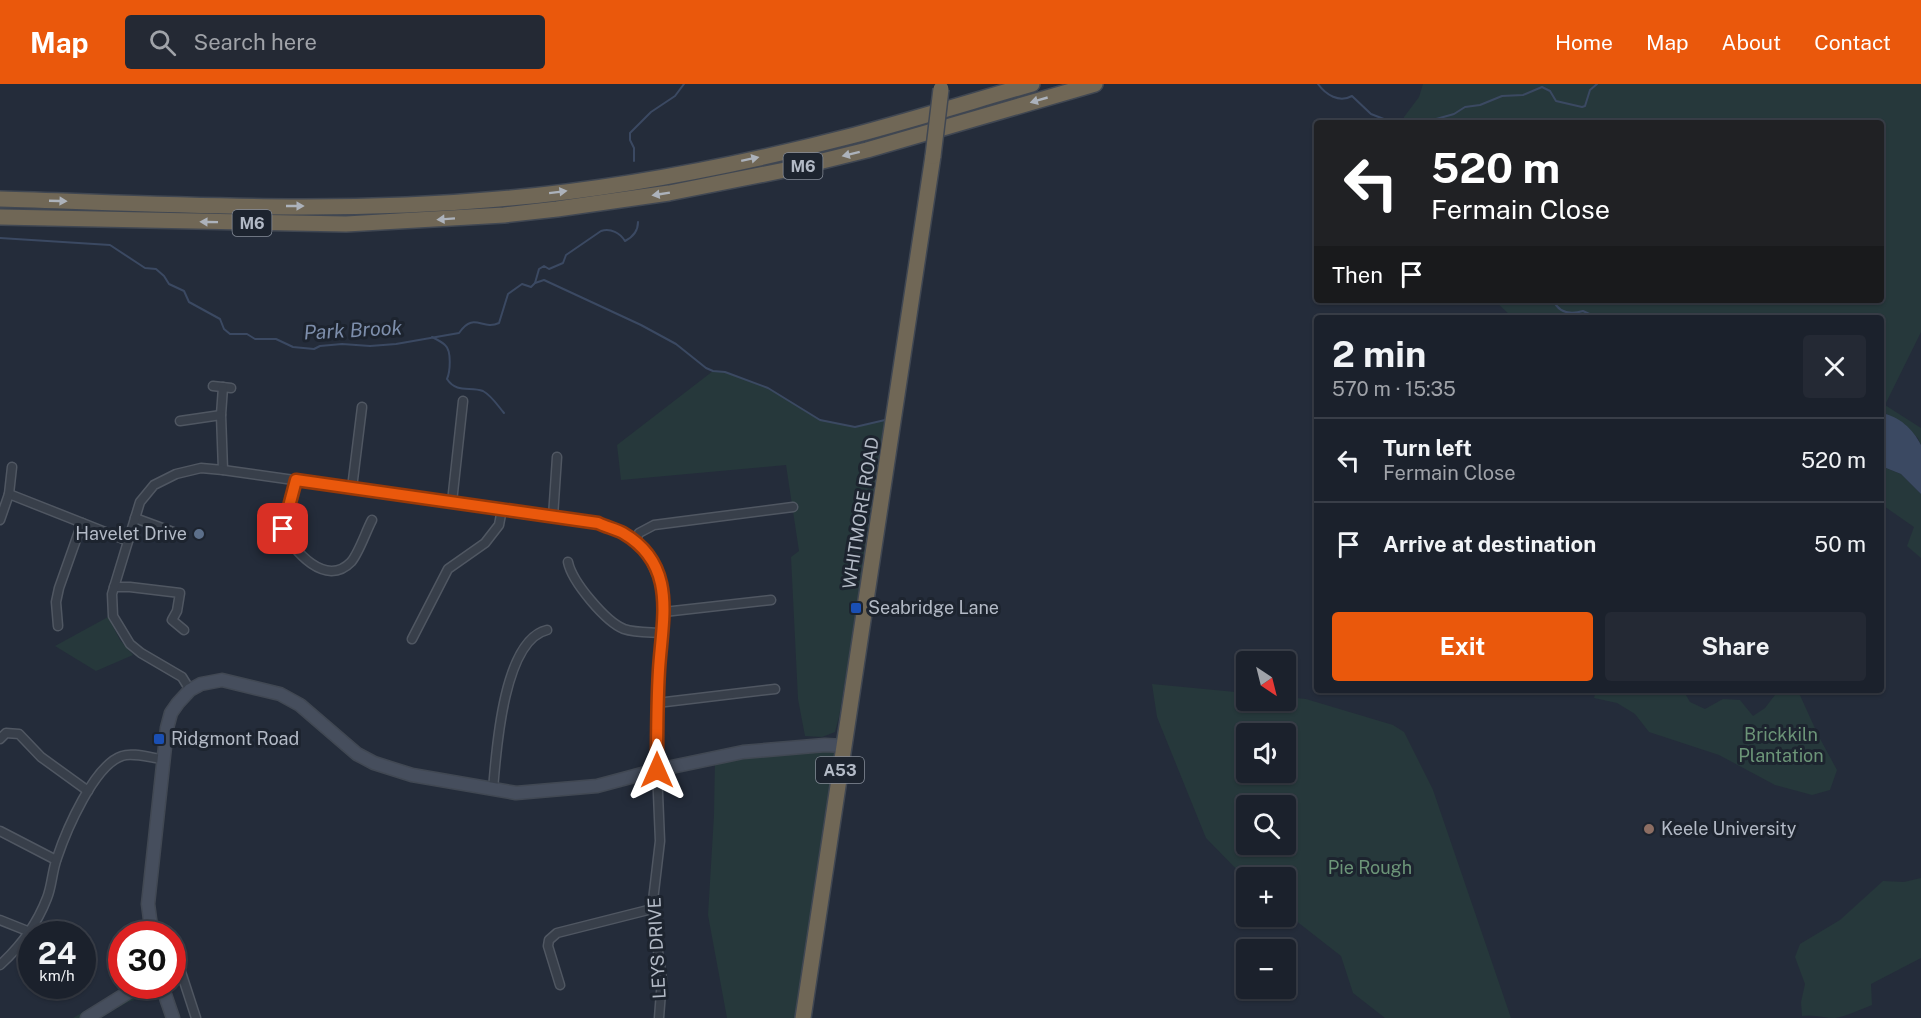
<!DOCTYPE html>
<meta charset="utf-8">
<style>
:root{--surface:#1b212c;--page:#242934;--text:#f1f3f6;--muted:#a0a3a9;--line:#393e48;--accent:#ea580c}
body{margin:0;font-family:"Public Sans",sans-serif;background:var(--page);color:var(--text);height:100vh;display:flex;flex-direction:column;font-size:22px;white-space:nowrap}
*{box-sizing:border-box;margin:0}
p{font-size:20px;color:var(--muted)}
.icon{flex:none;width:33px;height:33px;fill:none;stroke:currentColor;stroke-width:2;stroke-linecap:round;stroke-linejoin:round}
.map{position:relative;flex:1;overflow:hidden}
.sheet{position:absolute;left:1314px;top:231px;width:570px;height:378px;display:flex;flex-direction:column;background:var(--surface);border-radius:6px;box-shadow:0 2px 4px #0004,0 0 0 2px var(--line)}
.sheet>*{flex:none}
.banner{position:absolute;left:1314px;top:36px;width:570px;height:183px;border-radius:6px;box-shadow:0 2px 4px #0004,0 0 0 2px var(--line);background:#202124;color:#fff;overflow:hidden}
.needle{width:39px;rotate:145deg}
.fabs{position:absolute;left:1236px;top:567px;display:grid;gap:12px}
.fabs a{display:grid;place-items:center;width:60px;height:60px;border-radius:6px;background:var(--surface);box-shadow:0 2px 4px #0004,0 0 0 2px var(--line);font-size:30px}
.speed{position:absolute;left:18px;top:837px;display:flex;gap:12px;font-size:30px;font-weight:700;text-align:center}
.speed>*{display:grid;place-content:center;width:78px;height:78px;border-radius:50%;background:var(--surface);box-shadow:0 2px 4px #0004,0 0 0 2px var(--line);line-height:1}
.speed small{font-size:15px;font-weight:400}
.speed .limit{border:9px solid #d22;background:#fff;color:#111}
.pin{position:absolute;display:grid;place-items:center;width:51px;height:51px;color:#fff;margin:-26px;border-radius:12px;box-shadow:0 3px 9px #0006}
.me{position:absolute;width:66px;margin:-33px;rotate:0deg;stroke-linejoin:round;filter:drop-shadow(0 0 4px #0008)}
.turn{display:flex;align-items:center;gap:21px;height:126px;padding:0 18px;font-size:27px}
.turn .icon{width:78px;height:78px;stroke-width:2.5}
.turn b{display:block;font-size:42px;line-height:51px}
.then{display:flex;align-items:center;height:57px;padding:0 18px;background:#0003;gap:12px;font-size:22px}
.round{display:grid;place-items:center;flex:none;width:63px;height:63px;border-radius:6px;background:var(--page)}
.overview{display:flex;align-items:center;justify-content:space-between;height:102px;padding:0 18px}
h1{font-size:36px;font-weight:700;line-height:45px}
.cta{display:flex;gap:12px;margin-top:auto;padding:12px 18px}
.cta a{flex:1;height:69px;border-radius:6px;background:var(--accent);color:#fff;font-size:24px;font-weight:700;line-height:69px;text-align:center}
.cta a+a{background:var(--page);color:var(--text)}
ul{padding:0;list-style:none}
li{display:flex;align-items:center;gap:18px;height:84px;padding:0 18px;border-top:2px solid var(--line)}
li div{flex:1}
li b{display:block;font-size:22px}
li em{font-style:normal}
header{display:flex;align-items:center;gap:36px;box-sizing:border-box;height:84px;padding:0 30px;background:var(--accent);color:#fff}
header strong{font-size:28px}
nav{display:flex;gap:33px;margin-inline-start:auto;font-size:21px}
.search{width:420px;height:54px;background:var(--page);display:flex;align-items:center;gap:15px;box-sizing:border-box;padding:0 21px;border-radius:6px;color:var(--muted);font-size:22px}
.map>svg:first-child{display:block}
.green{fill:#26383b;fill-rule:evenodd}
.water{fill:#3b4962}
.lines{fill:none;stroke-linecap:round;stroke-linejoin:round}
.stream{stroke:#3b4962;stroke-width:2}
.street-casing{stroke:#505762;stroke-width:11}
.secondary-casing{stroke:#414853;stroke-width:15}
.highway-casing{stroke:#404752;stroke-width:18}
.street{stroke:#383f4a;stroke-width:8}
.secondary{stroke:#464e5d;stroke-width:12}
.highway{stroke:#706756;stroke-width:15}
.highway-bridge-casing{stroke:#404752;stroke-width:18;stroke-linecap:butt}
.highway-bridge{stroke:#706756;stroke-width:15}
.oneway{fill:#acb2bb}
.route-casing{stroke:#983908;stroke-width:15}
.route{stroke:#ea580c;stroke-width:10}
.service-dot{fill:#5c6f8a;stroke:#1d242f;stroke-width:2}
.transit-dot{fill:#1a4fb4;stroke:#1d242f;stroke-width:2}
.education-dot{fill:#8d6e63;stroke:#1d242f;stroke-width:2}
.labels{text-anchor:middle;stroke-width:6;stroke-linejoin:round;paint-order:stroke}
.shield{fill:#1d242f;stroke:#868d99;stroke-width:1.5}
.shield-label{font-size:16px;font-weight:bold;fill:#b3bac6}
.street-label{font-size:18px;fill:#b3bac6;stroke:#1d242f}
.poi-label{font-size:18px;fill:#b3bac6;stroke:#1d242f;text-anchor:start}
.park-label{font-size:18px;fill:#6c9578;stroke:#1d242f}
.water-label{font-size:20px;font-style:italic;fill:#7d8eab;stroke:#1d242f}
</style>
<header>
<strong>Map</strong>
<div class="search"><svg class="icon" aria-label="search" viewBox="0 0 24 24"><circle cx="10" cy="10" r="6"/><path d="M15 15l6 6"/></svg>Search here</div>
<nav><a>Home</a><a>Map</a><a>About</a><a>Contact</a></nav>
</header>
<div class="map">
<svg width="1921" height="934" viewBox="0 0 1921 934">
<rect width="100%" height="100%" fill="#242c3a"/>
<!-- green -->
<g class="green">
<polygon points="1423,0 1921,0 1921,248 1885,321 1921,344 1921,361 1918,354 1887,330 1881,329 1881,234 1513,234 1494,216 1881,216 1881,39 1404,39 1404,33 1419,13"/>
<polygon points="713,287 725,288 768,304 820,336 855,343 885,336 870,446 839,633 835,648 822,653 805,652 798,615 791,473 799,467 786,381 621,396 617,361"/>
<polygon points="1881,382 1901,390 1921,410 1921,474 1907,462 1914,443 1881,420"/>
<polygon points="108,533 120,556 133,571 96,587 55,562"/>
<path d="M1152,600L1246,609V616H1286V613L1306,615L1393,641L1404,648L1433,706L1511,934H1385L1353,909L1341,872L1286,829V794L1246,795L1206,754L1157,633ZM1246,650H1286V688H1246ZM1246,722H1286V760H1246Z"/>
<polygon points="1596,606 1683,606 1690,618 1705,625 1723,615 1740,616 1753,632 1765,624 1778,607 1799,609 1818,651 1837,686 1830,706 1812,711 1775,701 1719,671 1649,648 1635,630 1617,619 1594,614"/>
<polygon points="844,662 803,934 727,934 708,831 714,731 715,674"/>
<path d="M1921,794V874L1871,900L1872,921C1861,925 1848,932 1835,934C1824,934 1813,930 1802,932L1801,918L1805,900L1795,873L1800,860L1840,836L1883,797L1904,798Z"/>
<polygon points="127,902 162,902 166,914 160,915 151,911 128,918 100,934 73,934"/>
</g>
<!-- water -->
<path class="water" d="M1881,329C1899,332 1913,345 1921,361V410L1901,390L1881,382Z"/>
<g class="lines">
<!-- stream -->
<g class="stream">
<path d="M1318,0C1326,11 1339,19 1352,12L1371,30L1394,39"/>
<polyline points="1422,39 1454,30 1465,23 1480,21 1502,12 1523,11 1542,3 1550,7 1556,17 1582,23 1585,22 1590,6 1597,0"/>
<polyline points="634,77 634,64 630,56 630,49 651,28 675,12 684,0"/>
<path d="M0,154L110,161L145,184L156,185L164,192L169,200L184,207L189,218L220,235L224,245L230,250H247L255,255H276L293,263L314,265L320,262L342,260L370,262L396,260L459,249C474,227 482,247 499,239L508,210L522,200L531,203L535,199L539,185L544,182L549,185L563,179L566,171L601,147C611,144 620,149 625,157C633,153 638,147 638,138"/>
<polyline points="535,199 544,196 641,241 676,260 706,284 713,287 725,288 768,304 820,336 855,343 885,336"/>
<path d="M1553,216C1559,229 1570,231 1583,227L1598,234"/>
<path d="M432,253C436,255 442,258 445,261C452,267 450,288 447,295C457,310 470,302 483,307C492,312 498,322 504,329"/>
</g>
<!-- street casing -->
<g class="street-casing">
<g id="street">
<polyline points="213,302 231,304"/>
<polyline points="223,303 221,331 223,386"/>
<polyline points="180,337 221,331"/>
<path d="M296,396L283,445C293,467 326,504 351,478C359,469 366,447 372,436"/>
<polyline points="352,404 362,323"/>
<polyline points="9,410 128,457"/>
<polyline points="452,418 463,317"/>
<polyline points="553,433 557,373"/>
<polyline points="135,434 173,448"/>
<polyline points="0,436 9,410 12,383"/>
<polyline points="635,457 639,449 654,441 793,423"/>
<path d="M568,478C572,498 606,538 624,545C636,549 650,548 662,549"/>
<polyline points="114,503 130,503 180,509 177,527 172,536 184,546"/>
<polyline points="664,528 771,516"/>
<polyline points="58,542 56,518 59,504 82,439"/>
<polyline points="412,555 448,485 485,459 499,441 502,425"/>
<polyline points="190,606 182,593 141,569 130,560 113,532 112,510 140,418 154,401 176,390 201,384 223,386 598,439 622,449 635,457 648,471 662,502 665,524 657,606 657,686 660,757 652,825 662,895 659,934"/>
<polyline points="657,619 775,605"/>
<polyline points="0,655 6,649 19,650 41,673 88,707"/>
<path d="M493,706C496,669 503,556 547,546"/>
<polyline points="0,747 56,776"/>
<polyline points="0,836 30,848"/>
<path d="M0,881C21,862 37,840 47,814C52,802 52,787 57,774C66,747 94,681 122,672C132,668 151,674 162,675"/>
<polyline points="181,888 196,934"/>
<polyline points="560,901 548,862 549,856 557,849 652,825"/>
</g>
</g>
<!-- secondary casing -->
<g class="secondary-casing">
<g id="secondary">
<polyline points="152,850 148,820 167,644 171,629 178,619 190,606 201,600 222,596 280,610 300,621 357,670 374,679 412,691 516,709 597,702 657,686 743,668 825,661 844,662"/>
<polyline points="162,902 173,934"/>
<polyline points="87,934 132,906 145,902"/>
</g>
</g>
<!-- highway casing -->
<g class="highway-casing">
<g id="highway">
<path d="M0,115C166,120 333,130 499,115C619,105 739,81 855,51C915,35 973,17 1032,0"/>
<polyline points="0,133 346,140 504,131 557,125 669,109 790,85 867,66 1095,0"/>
<polyline points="803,934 933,72"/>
</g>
</g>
<!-- street -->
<use href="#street" class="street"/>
<!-- secondary -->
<use href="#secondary" class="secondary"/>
<!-- highway -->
<use href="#highway" class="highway"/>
<!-- highway-bridge casing -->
<g class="highway-bridge-casing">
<polyline id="highway-bridge" points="933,72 941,5"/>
</g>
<!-- highway-bridge -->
<use href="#highway-bridge" class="highway-bridge"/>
</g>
<!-- one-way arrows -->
<defs><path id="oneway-solid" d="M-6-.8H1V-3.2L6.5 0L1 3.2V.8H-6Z" transform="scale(1.5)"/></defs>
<g class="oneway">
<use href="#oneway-solid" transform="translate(1039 16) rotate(164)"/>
<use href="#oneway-solid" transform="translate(851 70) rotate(166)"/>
<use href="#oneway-solid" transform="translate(750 75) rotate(-12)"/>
<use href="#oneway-solid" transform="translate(558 108) rotate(-7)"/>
<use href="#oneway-solid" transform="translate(661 110) rotate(171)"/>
<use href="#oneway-solid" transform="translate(58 117) rotate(2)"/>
<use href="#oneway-solid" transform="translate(295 122)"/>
<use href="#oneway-solid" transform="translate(446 135) rotate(176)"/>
<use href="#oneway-solid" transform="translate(209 138) rotate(-179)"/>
</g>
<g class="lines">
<!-- route casing -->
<g class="route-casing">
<path id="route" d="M283,445L296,396L598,439C606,443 616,445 623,449C678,481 662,535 659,586C657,619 657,653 657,686"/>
</g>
<!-- route -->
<use href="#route" class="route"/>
</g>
<!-- markers -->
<circle class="service-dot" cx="199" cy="450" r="6"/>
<g class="transit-dot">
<rect x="850" y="518" width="12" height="12" rx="3"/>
<rect x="153" y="649" width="12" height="12" rx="3"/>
</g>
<circle class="education-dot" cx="1649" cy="745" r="6"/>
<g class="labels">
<!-- shield labels -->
<g class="shield">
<rect x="783.5" y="69" width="39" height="26" rx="4.5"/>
<rect x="232.5" y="126" width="39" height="26" rx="4.5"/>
<rect x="816" y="673" width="48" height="26" rx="4.5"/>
</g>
<g class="shield-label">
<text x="803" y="88">M6</text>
<text x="252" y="145">M6</text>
<text x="840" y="692">A53</text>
</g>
<!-- street labels -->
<g class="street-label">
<text transform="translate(861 429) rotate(-81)" y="6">WHITMORE ROAD</text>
<text transform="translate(657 864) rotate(-93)" y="6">LEYS DRIVE</text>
</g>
<!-- poi labels -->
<g class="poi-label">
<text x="187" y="456" text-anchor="end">Havelet Drive</text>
<text x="868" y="530">Seabridge Lane</text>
<text x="171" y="661">Ridgmont Road</text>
<text x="1661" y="751">Keele University</text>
</g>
<!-- park labels -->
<g class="park-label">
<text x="1781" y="657">Brickkiln<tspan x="1781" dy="21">Plantation</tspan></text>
<text x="1370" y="790">Pie Rough</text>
</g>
<!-- water labels -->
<g class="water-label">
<text transform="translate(353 246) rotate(-3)" y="7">Park Brook</text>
</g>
</g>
</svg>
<div class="fabs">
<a><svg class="needle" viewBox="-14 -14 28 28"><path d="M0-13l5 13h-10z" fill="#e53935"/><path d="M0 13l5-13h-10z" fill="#a0a3a9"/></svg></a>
<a><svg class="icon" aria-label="sound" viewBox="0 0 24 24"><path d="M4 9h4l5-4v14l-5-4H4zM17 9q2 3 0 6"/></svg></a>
<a><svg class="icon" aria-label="search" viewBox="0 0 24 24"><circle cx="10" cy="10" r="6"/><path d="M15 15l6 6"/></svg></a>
<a>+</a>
<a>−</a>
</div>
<div class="speed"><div>24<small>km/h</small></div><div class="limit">30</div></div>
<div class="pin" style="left:283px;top:445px;background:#d93025"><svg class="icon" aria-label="arrive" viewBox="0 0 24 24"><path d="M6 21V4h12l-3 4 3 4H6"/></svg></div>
<svg class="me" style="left:657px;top:686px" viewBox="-20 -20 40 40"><path d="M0-17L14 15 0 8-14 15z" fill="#ea580c" stroke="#fff" stroke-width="4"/></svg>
<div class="banner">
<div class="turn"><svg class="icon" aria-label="left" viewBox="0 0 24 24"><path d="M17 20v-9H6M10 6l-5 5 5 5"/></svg><div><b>520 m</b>Fermain Close</div></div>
<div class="then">Then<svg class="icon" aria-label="arrive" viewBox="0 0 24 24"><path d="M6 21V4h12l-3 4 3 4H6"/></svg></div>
</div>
<section class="sheet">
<div class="overview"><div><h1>2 min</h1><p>570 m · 15:35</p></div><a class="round"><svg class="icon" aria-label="close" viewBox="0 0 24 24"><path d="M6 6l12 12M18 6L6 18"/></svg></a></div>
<ul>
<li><svg class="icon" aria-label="left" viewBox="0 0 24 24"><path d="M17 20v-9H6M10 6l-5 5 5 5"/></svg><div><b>Turn left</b><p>Fermain Close</p></div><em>520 m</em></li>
<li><svg class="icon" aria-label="arrive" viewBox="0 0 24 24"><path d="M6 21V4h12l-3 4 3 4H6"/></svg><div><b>Arrive at destination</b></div><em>50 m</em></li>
</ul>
<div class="cta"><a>Exit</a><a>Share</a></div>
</section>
</div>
